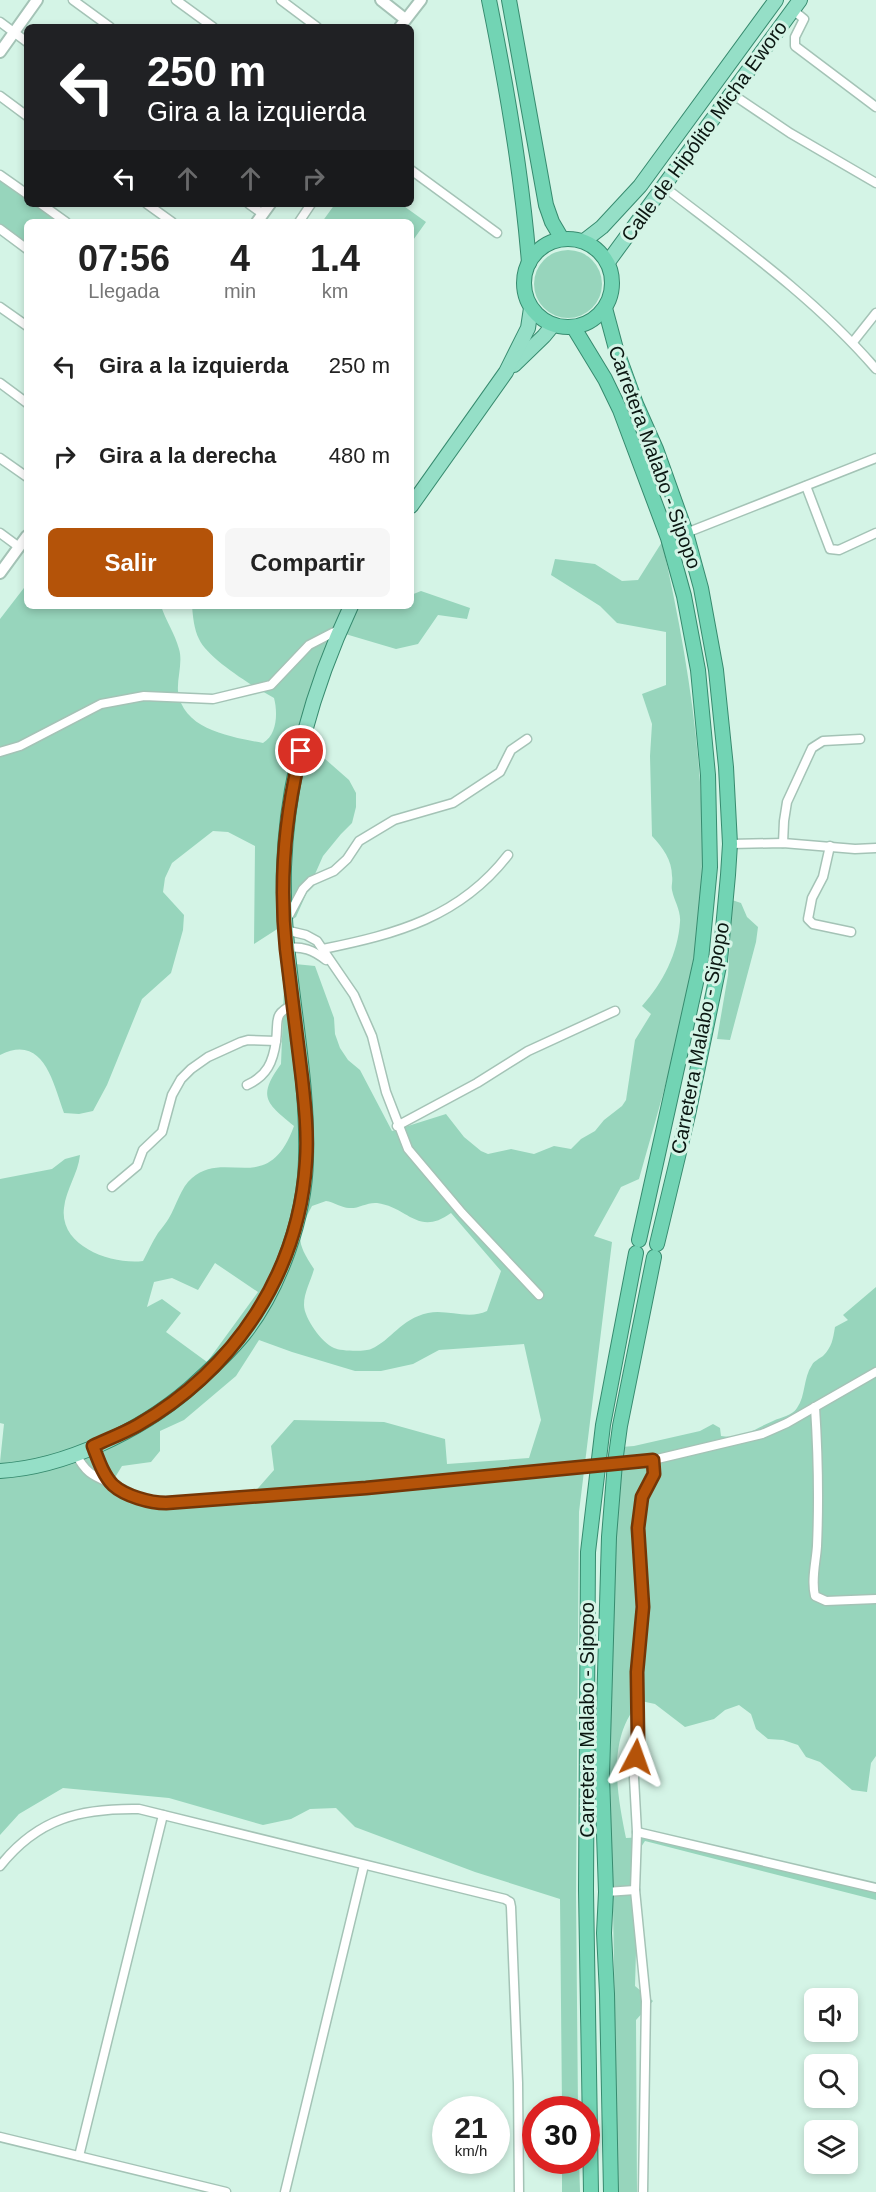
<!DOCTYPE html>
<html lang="es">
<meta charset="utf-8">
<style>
:root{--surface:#fff;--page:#f6f6f6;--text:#222;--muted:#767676;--accent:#b45309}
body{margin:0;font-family:Helvetica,sans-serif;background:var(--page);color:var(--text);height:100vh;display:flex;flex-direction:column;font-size:22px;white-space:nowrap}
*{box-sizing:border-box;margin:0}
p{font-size:20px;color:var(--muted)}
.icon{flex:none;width:33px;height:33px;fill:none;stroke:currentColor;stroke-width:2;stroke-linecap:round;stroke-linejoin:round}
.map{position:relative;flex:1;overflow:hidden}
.panel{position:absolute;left:24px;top:219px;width:390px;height:390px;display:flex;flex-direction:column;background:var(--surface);border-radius:9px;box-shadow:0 3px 9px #0003}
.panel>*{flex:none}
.hud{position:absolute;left:24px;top:24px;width:390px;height:183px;border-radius:9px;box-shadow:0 3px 9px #0003;background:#202124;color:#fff;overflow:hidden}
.fabs{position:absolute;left:804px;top:1988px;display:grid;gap:12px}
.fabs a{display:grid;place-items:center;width:54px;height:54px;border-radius:9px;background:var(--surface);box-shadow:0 3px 9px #0003;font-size:30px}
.speed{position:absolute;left:432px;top:2096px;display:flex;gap:12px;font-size:30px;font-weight:700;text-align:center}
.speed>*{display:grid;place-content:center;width:78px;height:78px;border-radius:50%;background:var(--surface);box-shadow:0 3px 9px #0003;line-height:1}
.speed small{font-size:15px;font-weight:400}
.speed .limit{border:9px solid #d22;background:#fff;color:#111}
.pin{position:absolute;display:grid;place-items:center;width:51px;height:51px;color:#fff;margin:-26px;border:3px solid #fff;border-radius:50%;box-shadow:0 2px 6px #0007}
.me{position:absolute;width:66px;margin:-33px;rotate:4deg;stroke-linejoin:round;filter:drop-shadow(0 0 4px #0008)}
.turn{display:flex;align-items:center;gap:21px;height:126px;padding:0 24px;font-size:27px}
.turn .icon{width:78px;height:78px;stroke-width:2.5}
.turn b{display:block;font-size:42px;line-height:51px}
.lanes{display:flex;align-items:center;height:57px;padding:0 24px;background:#0003;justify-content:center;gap:30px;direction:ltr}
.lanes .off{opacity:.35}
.eta{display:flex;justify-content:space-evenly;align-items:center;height:102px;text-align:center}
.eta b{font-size:36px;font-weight:600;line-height:42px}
.primary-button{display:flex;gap:12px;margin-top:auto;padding:12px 24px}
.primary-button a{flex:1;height:69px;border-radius:9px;background:var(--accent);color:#fff;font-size:24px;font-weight:600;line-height:69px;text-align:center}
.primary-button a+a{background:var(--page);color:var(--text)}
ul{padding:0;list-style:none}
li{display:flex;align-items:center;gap:18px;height:90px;padding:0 24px}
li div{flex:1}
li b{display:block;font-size:22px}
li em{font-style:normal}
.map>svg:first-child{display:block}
.green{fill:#97d5bc;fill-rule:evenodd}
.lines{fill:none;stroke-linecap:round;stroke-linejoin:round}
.minor-casing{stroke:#a4c3b6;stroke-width:11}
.tertiary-casing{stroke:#a4c3b6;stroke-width:14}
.primary-casing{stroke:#378b6f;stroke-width:16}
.trunk-casing{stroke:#378b6f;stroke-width:16}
.minor{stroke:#fff;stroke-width:8}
.tertiary{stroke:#fff;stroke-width:10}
.primary{stroke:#95dfc7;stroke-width:14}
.trunk{stroke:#72d4b4;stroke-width:14}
.minor-bridge-casing{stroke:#a4c3b6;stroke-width:11;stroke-linecap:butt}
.minor-bridge{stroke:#fff;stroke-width:8}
.route-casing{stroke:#753606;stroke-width:15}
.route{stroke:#b45309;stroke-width:10}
.labels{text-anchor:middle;stroke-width:6;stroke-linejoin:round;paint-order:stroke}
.street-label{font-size:20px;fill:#0b1712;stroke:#d4f4e6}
</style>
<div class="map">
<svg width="876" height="2192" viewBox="0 0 876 2192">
<rect width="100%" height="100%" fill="#d4f4e6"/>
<!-- green -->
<g class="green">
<polygon points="0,174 27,194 27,204 41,204 66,222 27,222 27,245 0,225"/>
<polygon points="335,204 401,204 426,222 411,243 411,222 322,222"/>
<circle cx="568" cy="284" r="34"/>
<path d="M662,542C690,666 710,794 700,921C698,936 695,952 692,966C680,1039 659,1108 639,1179L621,1187L594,1236L612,1242L579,1512L576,1895L578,2109H562L560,1899L475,1872L355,1827L336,1808L310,1809L291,1819L263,1825L169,1798L63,1788L19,1814L0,1835V1462L4,1424L0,1423V1179L52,1169L65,1159L80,1155C78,1174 66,1189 64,1208C59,1247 113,1265 143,1261C148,1252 152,1242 158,1233C162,1228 166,1223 169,1218C176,1206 181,1187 192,1178C226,1148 268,1198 294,1126C266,1103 257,1097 281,1064L285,963L315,966L334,1018L335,1034L340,1048L348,1060L360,1070L392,1131L446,1114L464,1137L481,1151L488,1154L511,1149L534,1154L554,1146L571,1149L581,1139L595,1131L604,1120L622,1106L626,1100L635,1040L651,1014L642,1006C663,983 678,953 680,922C681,910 674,901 672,890C671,886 673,881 672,876C672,860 663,848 652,836L650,756L652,724L642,694L666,685V632L617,623L600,606L551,575L555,559L595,564L622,581L638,580ZM326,1201C334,1202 342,1208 349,1208C358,1209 367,1202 377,1203C408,1207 418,1237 451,1213L501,1271L487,1311C469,1320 447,1309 428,1313C400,1319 392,1340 371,1349C365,1352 340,1351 334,1348C322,1343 304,1318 304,1305C304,1292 311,1281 314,1269C296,1242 296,1236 312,1206ZM215,1263L258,1292L207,1362L166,1332L181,1313L162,1299L147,1307L154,1282L172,1278L198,1290ZM259,1340L292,1352L355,1371H381L413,1364L439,1350L524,1344L541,1420L529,1458L447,1464L445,1439L384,1422L294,1420L271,1446L274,1470L252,1495L163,1503L111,1484L122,1466L151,1462L160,1451V1431L184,1420L236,1376Z"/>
<path d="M27,584V606H161C166,621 175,634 179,649C183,662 177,678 178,691C182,730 232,737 263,743C277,735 278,713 274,698C254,687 208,659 199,639C194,629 193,617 192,606H411V595L421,591L470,608L467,619L438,615L418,644L396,649L342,633L309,738L316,751L349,780L356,793V807L352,823L341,834L323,856L296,917L254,944L255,846L228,832L213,831L172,863L165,878L163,892L184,915L183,930L171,973L142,999L107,1085L93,1111L79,1114L64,1113C53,1083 44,1033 0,1055V619Z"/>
<polygon points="732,900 741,903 747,917 758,927 756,942 730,1040 717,1039 728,975"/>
<path d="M876,1287V1756L871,1763L867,1792L852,1790L820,1762L806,1757L798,1745L783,1740L768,1739L756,1729L751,1714L739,1705L725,1710L714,1719L685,1727L655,1704L641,1701C606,1736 617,1794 626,1838L664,1836L876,1885V1900L645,1841L639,1850L635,1986L653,2001L636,2020L637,2192H618L613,1909L603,1591L609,1448L634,1446L700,1431L713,1424L720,1428L721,1436C741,1440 756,1428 773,1421C781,1417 792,1416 797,1408C806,1395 803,1378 812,1365C814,1361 819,1359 823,1356C832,1347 833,1339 835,1327L848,1320L843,1315Z"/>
<polygon points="562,2160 579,2160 580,2192 562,2192"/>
</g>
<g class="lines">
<!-- minor casing -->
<g class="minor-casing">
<g id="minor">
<polyline points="73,0 110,27"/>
<polyline points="176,0 213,27"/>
<polyline points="281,0 317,27"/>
<polyline points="793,10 804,19 795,37 795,46 876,107"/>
<polyline points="0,22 27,42"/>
<polyline points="732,94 790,133 876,183"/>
<polyline points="0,96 27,116"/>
<polyline points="411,170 497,233"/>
<polyline points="0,175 27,194"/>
<path d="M663,186C737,243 815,298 876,369"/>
<polyline points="41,204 66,222"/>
<polyline points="147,204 172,222"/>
<polyline points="249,204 263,214"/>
<polyline points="299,222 311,204"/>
<polyline points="0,229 27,249"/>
<polyline points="0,307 27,326"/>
<polyline points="853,342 876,313"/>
<polyline points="0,383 27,403"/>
<polyline points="0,458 27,477"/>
<polyline points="806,486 830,549 839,550 876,533"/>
<polyline points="0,533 19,547"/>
<polyline points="686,533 876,458"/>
<polyline points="0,752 20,746 101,704 144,696 213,699 271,685 309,645 340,629"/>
<polyline points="783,843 784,821 787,802 812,748 823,741 860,739"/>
<polyline points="730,844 783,843 855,849 876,848"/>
<polyline points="830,846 823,877 812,898 808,919 813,924 851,932"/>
<polyline points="287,919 303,889 311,881 334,871 347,859 359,841 394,820 453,803 500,772 511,750 527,739"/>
<polyline points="285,930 306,935 317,941 354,995 372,1036 386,1092 408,1149 462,1213 539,1295"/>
<path d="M286,948C303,946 313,950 326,960"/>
<path d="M323,949C397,934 460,917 508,855"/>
<path d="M247,1085C267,1076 273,1062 276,1041"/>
<polyline points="397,1126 477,1083 528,1051 615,1011"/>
<path d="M112,1187L137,1166L143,1150L162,1132L172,1095L181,1079L191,1069L208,1057L241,1042L248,1040L276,1041C279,1019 272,1015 294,1004"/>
<path d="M815,1407C818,1453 819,1499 817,1546C816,1562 811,1580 815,1596L826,1601L876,1599"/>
<polyline points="93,1446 101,1467 112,1484"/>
<path d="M76,1454C86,1474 94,1476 112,1484C132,1493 143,1503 166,1503L366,1488L568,1468"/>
<polyline points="653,1460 762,1434 787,1423 876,1372"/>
<polyline points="637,1832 876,1888"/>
<path d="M0,1866C38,1818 81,1808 139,1809L505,1899L510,1902L511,1907L518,2083L519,2192"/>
<polyline points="606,1892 635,1890"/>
<polyline points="0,2137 226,2192"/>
<polyline points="79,2156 163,1815"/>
<polyline points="285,2192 364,1865"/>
<polyline points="643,2192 646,2001 635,1890 637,1832 634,1778 638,1742 637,1672 643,1607 638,1544 640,1508 646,1487 654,1474 653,1460 643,1461"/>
</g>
</g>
<!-- tertiary casing -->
<g class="tertiary-casing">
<g id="tertiary">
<polyline points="381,0 405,19"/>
<polyline points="400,27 421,0"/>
<polyline points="0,52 37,0"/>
<polyline points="257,222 270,204"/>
<polyline points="0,573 27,536"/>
</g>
</g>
<!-- primary casing -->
<g class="primary-casing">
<g id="primary">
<polyline points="584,241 602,227 640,186 776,0"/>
<polyline points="608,262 800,0"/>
<polyline points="514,365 544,336 553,325"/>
<polyline points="411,506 506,372 528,328 531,308"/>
<path d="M0,1471C65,1467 140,1431 189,1389C208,1372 228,1354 244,1334C280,1288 305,1217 306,1159C309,1061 281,965 284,867C287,778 313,687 351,606"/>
</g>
</g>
<!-- trunk casing -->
<g class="trunk-casing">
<g id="trunk">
<path d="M489,0C507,88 522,174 529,263"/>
<polyline points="509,0 546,205 552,222 562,239"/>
<circle cx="568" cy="283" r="44"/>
<polyline points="605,308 616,349 636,404 656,449 686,533 701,588 716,670 726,767 730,844 728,875 720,961 688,1115 657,1244"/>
<polyline points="574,328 605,379 620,410 668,538 684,596 698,670 708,775 710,867 701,960 639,1240"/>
<polyline points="591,2192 586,1890 588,1552 603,1425 636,1253"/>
<polyline points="611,2192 607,1994 604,1933 606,1892 602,1776 609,1537 615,1463 620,1426 654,1257"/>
</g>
</g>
<!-- minor -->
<use href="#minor" class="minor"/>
<!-- tertiary -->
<use href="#tertiary" class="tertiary"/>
<!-- primary -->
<use href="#primary" class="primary"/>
<!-- trunk -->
<use href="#trunk" class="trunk"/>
<!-- minor-bridge casing -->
<g class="minor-bridge-casing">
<polyline id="minor-bridge" points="568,1468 643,1461"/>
</g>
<!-- minor-bridge -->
<use href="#minor-bridge" class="minor-bridge"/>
</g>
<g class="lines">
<!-- route casing -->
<g class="route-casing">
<path id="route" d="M301,751C285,815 279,883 286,949C291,992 297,1036 302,1079C305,1106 308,1134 306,1161C299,1273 235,1369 138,1425C124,1433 108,1439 93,1446C98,1459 103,1475 113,1485C125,1496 150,1503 166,1503L366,1488L653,1460L654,1474L642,1497L638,1528L643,1607L637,1672L638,1742L636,1757"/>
</g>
<!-- route -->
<use href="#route" class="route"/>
</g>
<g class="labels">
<!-- street labels -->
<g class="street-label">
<text transform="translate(704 131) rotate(-54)" y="7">Calle de Hipólito Micha Eworo</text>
<text transform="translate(655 457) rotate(70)" y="7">Carretera Malabo - Sipopo</text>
<text transform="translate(700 1038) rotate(-79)" y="7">Carretera Malabo - Sipopo</text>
<text transform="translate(587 1720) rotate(-90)" y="7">Carretera Malabo - Sipopo</text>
</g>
</g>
</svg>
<div class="fabs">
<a><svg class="icon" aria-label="sound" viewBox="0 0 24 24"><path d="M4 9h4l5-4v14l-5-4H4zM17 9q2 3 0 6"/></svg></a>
<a><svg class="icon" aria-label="search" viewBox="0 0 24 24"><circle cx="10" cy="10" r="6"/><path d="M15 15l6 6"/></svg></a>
<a><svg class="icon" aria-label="layers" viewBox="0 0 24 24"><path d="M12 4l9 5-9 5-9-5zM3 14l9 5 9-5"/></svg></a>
</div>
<div class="speed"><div>21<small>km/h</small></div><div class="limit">30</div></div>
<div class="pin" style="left:301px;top:751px;background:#d93025"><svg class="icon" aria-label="arrive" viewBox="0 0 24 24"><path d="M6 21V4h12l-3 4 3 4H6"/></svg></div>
<svg class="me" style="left:636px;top:1757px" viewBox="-20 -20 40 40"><path d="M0-17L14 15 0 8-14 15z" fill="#b45309" stroke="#fff" stroke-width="4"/></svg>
<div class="hud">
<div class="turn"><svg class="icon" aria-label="left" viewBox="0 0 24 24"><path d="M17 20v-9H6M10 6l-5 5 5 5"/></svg><div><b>250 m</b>Gira a la izquierda</div></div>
<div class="lanes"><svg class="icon" aria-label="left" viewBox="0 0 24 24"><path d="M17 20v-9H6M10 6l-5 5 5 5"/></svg><svg class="icon off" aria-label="ahead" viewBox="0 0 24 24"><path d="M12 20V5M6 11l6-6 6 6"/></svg><svg class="icon off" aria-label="ahead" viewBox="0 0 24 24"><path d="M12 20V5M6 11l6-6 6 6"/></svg><svg class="icon off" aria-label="right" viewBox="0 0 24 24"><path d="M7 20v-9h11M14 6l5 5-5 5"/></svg></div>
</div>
<section class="panel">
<div class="eta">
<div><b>07:56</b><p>Llegada</p></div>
<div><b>4</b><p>min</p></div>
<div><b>1.4</b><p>km</p></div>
</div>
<ul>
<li><svg class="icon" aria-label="left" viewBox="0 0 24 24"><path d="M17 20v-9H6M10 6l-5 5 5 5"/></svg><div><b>Gira a la izquierda</b></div><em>250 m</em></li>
<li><svg class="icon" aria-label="right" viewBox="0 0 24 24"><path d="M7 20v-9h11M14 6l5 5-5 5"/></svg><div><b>Gira a la derecha</b></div><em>480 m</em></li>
</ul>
<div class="primary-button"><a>Salir</a><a>Compartir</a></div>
</section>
</div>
